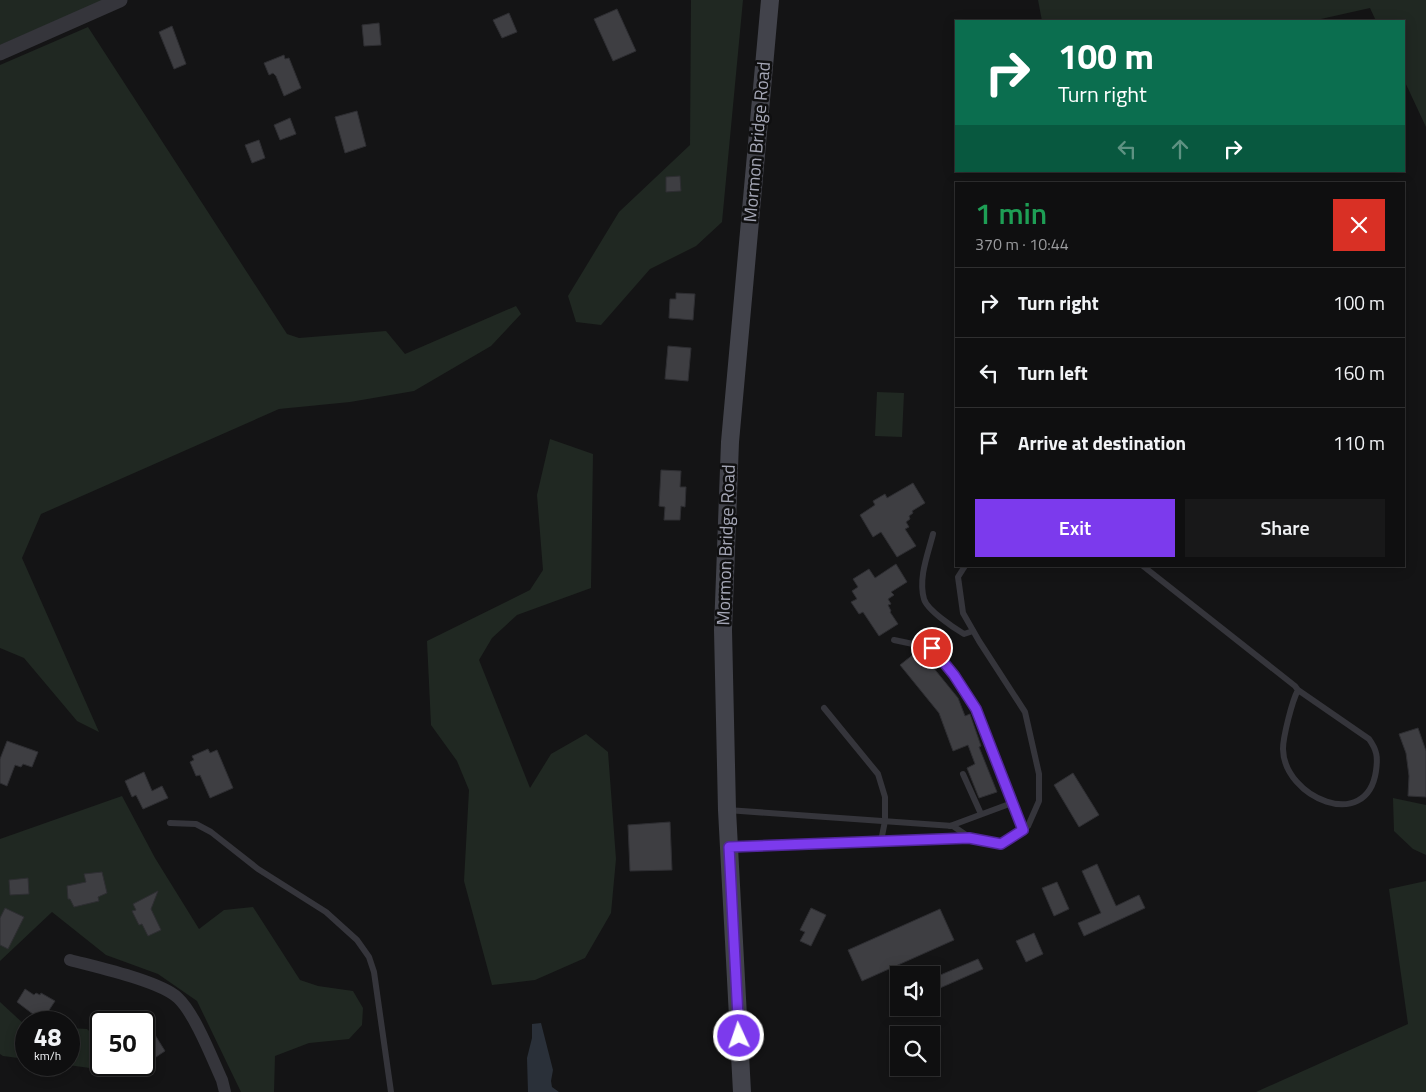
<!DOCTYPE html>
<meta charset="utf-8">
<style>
:root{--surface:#0f0f10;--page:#181819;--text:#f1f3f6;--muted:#9b9c9f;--line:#2f2f30;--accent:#7c3aed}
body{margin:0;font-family:"Titillium Web",sans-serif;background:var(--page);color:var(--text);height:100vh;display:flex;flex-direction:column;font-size:19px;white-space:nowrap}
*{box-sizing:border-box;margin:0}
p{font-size:16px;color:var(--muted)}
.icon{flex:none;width:28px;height:28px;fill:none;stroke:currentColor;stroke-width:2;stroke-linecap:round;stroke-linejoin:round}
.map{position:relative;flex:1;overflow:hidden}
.sheet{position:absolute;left:955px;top:182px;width:450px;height:385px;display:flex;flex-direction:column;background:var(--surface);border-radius:0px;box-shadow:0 2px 12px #0003,0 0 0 1px var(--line)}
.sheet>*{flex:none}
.top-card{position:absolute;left:955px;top:20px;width:450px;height:152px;border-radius:0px;box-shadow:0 2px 12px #0003,0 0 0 1px var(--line);background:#0b6e4f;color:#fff;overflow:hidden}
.buttons{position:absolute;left:890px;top:966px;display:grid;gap:10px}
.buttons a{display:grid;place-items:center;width:50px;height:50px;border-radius:0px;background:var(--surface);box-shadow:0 2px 12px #0003,0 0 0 1px var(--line);font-size:25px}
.speed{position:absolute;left:15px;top:1011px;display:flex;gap:10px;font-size:25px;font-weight:700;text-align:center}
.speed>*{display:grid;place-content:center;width:65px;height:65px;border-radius:50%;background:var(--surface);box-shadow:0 2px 12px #0003,0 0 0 1px var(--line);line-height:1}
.speed small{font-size:12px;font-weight:400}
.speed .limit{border:2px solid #111;border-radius:8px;background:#fff;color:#111}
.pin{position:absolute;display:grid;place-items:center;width:42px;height:42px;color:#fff;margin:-21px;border:2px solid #fff;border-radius:50%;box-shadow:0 1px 5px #0007}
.me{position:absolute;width:55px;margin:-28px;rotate:357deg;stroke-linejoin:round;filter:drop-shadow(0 0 4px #0008)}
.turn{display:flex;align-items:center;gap:18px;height:105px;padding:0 20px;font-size:22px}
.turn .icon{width:65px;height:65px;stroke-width:2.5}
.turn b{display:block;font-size:35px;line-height:42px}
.lanes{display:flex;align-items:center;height:48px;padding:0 20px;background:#0003;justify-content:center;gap:25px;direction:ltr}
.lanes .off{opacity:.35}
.round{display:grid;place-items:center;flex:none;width:52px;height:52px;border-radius:0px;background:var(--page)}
.overview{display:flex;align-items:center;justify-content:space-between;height:85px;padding:0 20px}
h1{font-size:30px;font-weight:600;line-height:38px;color:#1e9e55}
.button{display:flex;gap:10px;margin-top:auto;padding:10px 20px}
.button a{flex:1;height:58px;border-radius:0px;background:var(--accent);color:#fff;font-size:20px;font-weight:600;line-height:58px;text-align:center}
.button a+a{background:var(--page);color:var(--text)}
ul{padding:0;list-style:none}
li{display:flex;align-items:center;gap:15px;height:70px;padding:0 20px;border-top:1px solid var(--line)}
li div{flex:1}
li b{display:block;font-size:19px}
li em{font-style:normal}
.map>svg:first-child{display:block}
.green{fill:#202822}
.water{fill:#2a3039}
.building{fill:#3e3e42;stroke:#2e2e32}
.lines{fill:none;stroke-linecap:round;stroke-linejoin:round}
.service{stroke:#35353b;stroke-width:6}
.minor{stroke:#35353b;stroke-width:12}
.tertiary{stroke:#35353b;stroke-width:15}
.secondary{stroke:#42434b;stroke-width:18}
.route-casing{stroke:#51269a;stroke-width:12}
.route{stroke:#7c3aed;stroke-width:9}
.labels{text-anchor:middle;stroke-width:5;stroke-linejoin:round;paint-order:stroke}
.street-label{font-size:18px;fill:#a5a7b6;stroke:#0f0f10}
</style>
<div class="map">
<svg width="1426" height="1092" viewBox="0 0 1426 1092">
<rect width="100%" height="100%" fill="#141415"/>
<!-- green -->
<g class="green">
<polygon points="0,0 104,0 0,45"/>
<polygon points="691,0 743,0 722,222 696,246 650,269 601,325 576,322 568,296 619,212 690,145"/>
<polygon points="1038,0 1426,0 1426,127 1404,80 1404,21 1376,21 1370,8 1312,21 1042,21"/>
<polygon points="88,27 287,334 299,338 386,331 405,354 516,306 521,314 491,346 414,391 350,402 279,409 41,514 22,558 99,732 77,721 24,658 0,648 0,65"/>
<polygon points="877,392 904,393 902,437 875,436"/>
<polygon points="550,439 593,454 591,588 517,615 492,638 479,660 530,788 551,754 586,734 608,752 616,859 611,913 585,958 535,980 492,985 464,881 469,790 457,761 431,725 427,641 530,590 543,570 537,495"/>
<polygon points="122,796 155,858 199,929 224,910 253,907 300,980 318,986 353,991 363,1008 362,1025 349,1039 309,1043 275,1056 274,1092 241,1092 197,1001 158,974 106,955 52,912 0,961 0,839"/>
<polygon points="1393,798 1426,805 1426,855 1413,849 1394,831"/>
<polygon points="1426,881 1426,1092 1256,1092 1408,1024 1389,889"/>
<polygon points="0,1002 26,1026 26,1059 3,1056 0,1054"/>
<polygon points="69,1028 87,1029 101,1043 101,1061 97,1069 68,1065"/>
</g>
<!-- water -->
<polygon class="water" points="541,1023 553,1070 551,1081 552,1087 559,1092 528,1092 527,1058 532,1038 532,1024"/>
<!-- building -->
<g class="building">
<polygon points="617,9 636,51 613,61 594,19"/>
<polygon points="509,13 517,32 502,38 493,20"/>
<polygon points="379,23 381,45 364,46 362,25"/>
<polygon points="172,26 186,64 174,69 159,32"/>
<polygon points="284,55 285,59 289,58 301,88 284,96 276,76 273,73 269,75 264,63"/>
<polygon points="357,111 366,146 345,153 335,117"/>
<polygon points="290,118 296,134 280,140 274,125"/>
<polygon points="259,140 265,158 252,163 245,145"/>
<polygon points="680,176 681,191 666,192 666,177"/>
<polygon points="676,293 695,294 693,320 669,318 670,299 676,299"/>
<polygon points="668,346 691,348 688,381 665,379"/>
<polygon points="661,470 681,471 680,487 686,487 685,507 681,506 680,520 664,520 665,507 659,506"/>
<polygon points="913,483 925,503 912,511 913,513 909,516 910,519 906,522 909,527 905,529 916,546 897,557 881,532 873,537 860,515 875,505 873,501 885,494 887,498"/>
<polygon points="896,564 907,582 891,592 894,595 888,599 891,604 888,605 891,611 890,612 898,624 879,636 863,612 859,614 851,602 857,599 852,591 858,587 853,579 869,569 875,578"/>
<polygon points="919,650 958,698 965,716 970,714 981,746 979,747 997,792 979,798 967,768 975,764 968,745 953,751 939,713 900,665"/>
<polygon points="1418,728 1426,751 1426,797 1408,796 1409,776 1406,753 1399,734"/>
<polygon points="7,741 38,752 32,767 23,764 21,767 15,765 7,786 0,783 0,759"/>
<polygon points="208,749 210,753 217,750 233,788 210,798 200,775 196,776 190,762 194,760 192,756"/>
<polygon points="144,772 152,791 162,786 168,798 143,809 136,795 132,797 125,781"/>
<polygon points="1073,773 1099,815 1079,827 1054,785"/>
<polygon points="670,822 672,870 630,871 628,825"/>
<polygon points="1097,864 1116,906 1139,895 1145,908 1084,936 1078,923 1101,913 1082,871"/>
<polygon points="102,872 107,893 98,897 99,901 74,907 70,899 68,899 67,886 86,882 84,874"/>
<polygon points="28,878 29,894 10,895 9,880"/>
<polygon points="1057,882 1069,909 1054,916 1042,888"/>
<polygon points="158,891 151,909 161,930 148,936 142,924 139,925 132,911 136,910 133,904"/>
<polygon points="5,908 24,917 8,949 0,945 0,918"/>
<polygon points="811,908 826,915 811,946 800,941 805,932 800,930"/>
<polygon points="940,909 954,940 862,981 848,950"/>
<polygon points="1034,933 1043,954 1026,962 1016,941"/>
<polygon points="978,959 983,969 931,992 931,979"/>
<polygon points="25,989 34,995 36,993 40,995 41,993 55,1001 42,1021 17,1002"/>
<polygon points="150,1027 165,1051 150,1061 144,1051 144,1031"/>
</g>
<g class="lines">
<!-- service -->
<g class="service">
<path d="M933,534C928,554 918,578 924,599C927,610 954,628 964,634L973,631"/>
<path d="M1143,566L1295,686L1298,690L1369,739C1377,750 1378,757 1376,771C1367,833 1284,798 1283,749C1283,737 1292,701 1298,690"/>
<polyline points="894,640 932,648 955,675 976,709 1023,830"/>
<polyline points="824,708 878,774 885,797 885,821 881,841"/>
<polyline points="963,774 981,814"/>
<polyline points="727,810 953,826 969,837"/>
<polyline points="170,823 196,824 211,832 258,869 326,912 357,940 369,957 374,972 391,1092"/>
<polyline points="950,826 1012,803"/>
<polyline points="730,847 969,837 1001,844 1028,826 1039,801 1039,774 1025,712 979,641 963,613 958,577 965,566"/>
</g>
<!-- minor -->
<path class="minor" d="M70,960C96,967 160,981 178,998C195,1014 212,1058 222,1080L225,1092"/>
<!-- tertiary -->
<polyline class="tertiary" points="0,53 120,0"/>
<!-- secondary -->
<polyline class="secondary" points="742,1092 727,810 723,630 730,442 770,0"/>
</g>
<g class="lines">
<!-- route casing -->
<g class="route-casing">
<polyline id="route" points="739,1036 729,847 969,838 1001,844 1023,830 976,709 954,675 932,648"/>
</g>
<!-- route -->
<use href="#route" class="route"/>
</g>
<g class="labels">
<!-- street labels -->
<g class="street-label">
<text transform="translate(757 142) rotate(-85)" y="6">Mormon Bridge Road</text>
<text transform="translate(726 545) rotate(-88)" y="6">Mormon Bridge Road</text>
</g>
</g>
</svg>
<div class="buttons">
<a><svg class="icon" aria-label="sound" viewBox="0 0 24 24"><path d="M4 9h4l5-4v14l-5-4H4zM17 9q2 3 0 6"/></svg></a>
<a><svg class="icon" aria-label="search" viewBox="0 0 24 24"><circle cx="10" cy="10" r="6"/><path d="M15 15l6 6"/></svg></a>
</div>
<div class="speed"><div>48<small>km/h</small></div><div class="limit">50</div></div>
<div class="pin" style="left:932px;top:648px;background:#d93025"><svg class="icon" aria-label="arrive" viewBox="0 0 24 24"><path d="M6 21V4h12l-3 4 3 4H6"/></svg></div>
<svg class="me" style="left:739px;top:1036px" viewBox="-20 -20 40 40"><circle r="17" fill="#7c3aed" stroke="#fff" stroke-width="3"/><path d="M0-11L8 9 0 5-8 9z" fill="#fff"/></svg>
<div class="top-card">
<div class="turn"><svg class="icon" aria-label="right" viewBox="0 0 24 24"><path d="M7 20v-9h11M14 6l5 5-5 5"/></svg><div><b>100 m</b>Turn right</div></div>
<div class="lanes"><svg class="icon off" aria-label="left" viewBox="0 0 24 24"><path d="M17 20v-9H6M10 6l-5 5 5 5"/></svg><svg class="icon off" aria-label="ahead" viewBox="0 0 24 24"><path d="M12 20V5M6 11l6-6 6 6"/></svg><svg class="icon" aria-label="right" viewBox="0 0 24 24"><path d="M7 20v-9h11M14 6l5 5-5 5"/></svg></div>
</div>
<section class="sheet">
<div class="overview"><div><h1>1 min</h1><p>370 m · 10:44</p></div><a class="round" style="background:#d93025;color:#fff"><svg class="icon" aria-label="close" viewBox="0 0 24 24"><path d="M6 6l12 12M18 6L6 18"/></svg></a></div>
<ul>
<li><svg class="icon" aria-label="right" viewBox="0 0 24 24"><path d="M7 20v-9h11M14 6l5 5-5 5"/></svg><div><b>Turn right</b></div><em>100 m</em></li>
<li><svg class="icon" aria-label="left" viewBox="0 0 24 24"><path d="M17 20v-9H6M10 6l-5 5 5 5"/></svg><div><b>Turn left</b></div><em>160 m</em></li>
<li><svg class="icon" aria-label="arrive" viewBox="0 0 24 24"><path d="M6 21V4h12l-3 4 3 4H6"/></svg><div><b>Arrive at destination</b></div><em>110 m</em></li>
</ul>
<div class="button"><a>Exit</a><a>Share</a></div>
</section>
</div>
